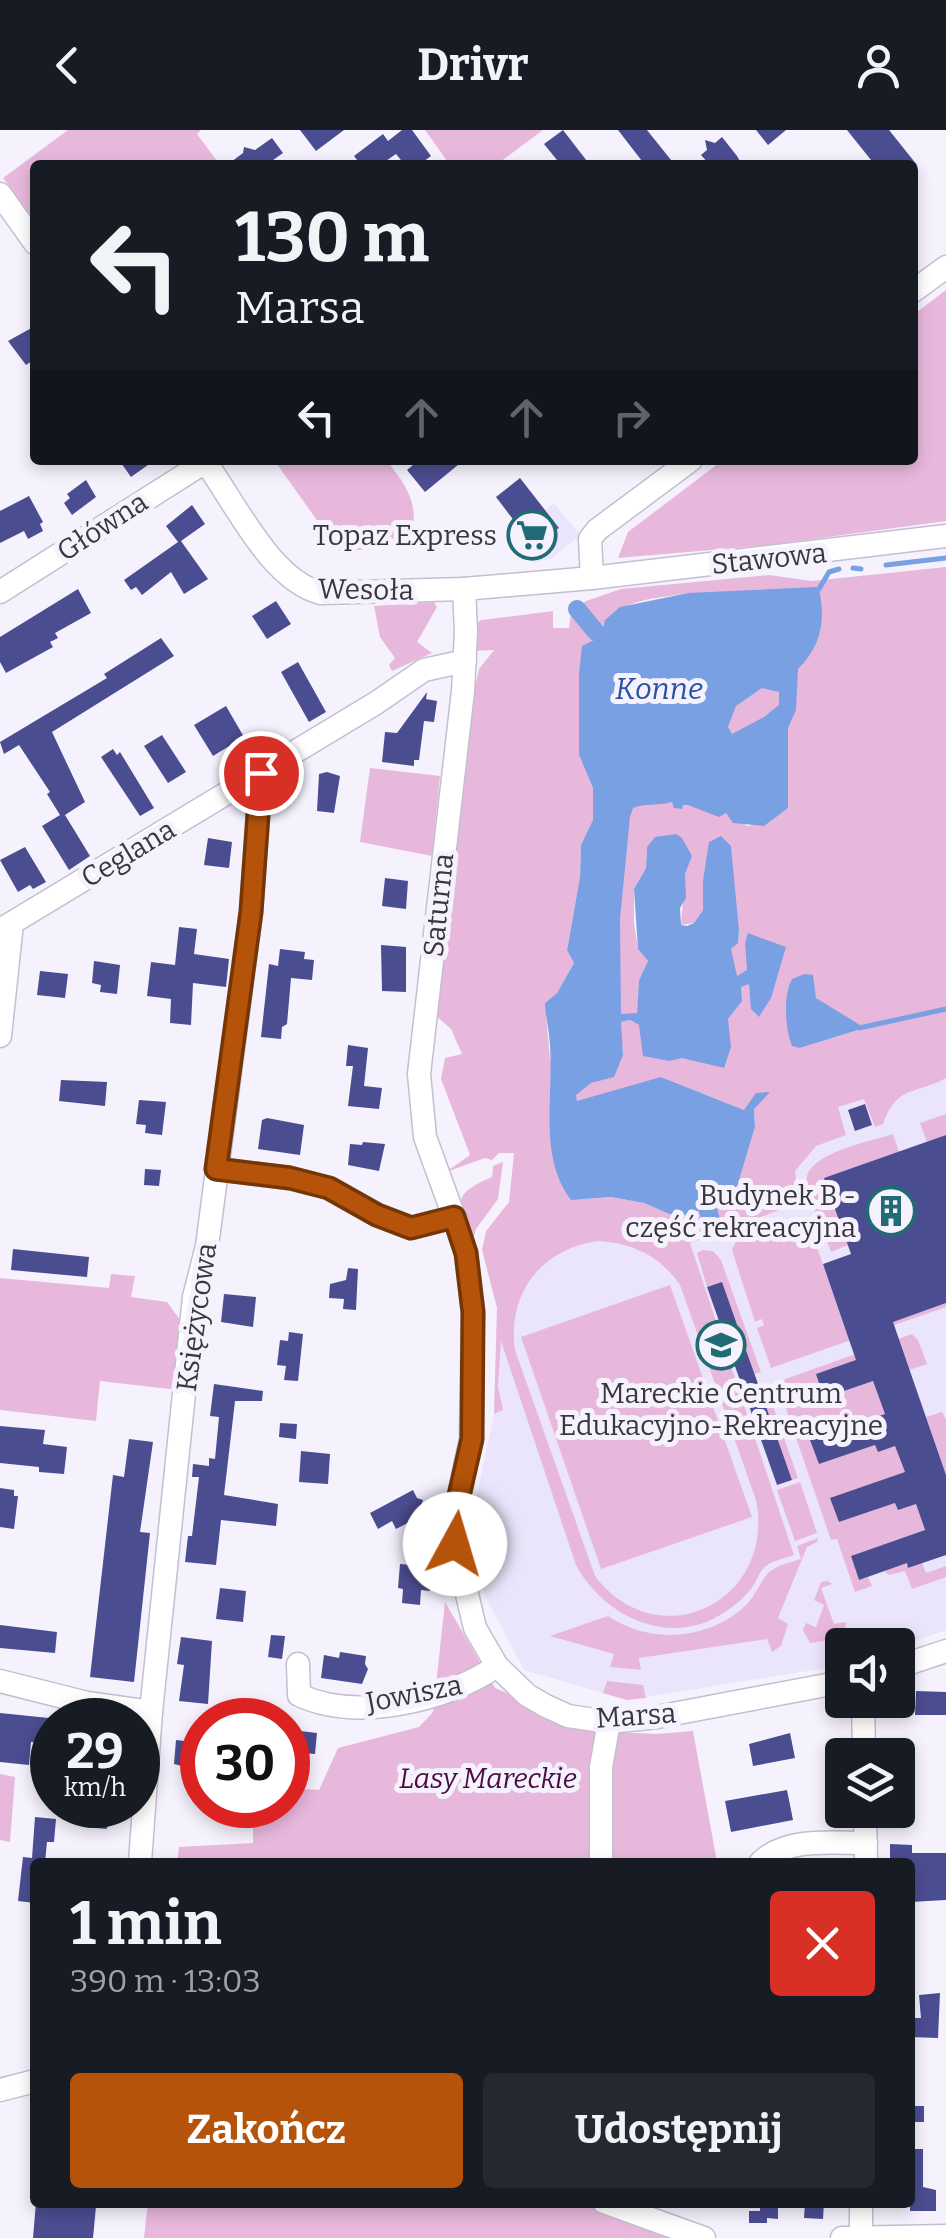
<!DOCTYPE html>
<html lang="pl">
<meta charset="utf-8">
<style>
:root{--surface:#171b24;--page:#242831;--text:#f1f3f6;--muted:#9ea1a6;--accent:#b45309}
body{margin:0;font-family:Bitter,serif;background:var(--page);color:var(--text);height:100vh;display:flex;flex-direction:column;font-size:38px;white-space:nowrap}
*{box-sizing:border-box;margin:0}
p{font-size:32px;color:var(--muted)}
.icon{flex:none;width:55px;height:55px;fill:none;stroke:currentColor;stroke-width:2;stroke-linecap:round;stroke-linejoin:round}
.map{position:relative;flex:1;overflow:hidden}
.panel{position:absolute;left:30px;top:1728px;width:885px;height:350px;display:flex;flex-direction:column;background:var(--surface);border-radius:10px;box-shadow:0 5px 15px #0003}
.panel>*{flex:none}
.guide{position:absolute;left:30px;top:30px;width:888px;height:305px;border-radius:10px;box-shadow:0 5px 15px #0003;background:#171b24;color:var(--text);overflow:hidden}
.fabs{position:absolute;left:825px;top:1498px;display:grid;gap:20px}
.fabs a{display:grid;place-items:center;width:90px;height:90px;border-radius:10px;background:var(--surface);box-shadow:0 5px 15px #0003;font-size:50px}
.speed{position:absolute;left:30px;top:1568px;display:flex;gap:20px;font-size:50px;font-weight:700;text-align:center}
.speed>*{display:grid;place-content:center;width:130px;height:130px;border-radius:50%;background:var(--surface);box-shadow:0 5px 15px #0003;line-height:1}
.speed small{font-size:25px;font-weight:400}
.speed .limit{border:15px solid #d22;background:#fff;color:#111}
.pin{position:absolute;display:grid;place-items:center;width:85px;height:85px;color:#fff;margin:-42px;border:5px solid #fff;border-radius:50%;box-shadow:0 2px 10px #0007}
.me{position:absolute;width:110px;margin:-55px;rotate:6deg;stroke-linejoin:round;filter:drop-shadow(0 0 8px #0008)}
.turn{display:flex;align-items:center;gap:35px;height:210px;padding:0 40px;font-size:45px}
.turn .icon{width:130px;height:130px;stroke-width:2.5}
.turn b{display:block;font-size:70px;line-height:85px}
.lanes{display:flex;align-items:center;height:95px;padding:0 40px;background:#0003;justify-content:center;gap:50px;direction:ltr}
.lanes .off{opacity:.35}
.round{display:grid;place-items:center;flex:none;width:105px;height:105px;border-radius:10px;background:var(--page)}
.overview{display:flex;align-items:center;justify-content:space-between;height:170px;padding:0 40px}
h1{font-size:60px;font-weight:700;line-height:75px}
.button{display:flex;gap:20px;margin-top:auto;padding:20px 40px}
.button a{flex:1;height:115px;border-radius:10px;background:var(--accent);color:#fff;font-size:40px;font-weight:700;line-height:115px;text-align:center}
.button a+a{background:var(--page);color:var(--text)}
header{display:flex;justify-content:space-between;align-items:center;height:130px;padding:0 40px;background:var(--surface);font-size:45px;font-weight:700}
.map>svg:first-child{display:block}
.built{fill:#ebe5fb}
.green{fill:#e8b8dc;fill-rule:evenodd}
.water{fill:#7aa0e4;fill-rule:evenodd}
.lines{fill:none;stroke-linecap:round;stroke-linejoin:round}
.stream{stroke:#7aa0e4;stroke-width:5}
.canal{stroke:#7aa0e4;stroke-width:18}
.building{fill:#4b4d91}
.minor-casing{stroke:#c3bed1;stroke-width:25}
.minor{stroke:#fff;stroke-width:22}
.route-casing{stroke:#753606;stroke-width:25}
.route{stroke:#b45309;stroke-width:18}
.labels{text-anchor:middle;stroke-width:10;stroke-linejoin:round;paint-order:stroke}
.street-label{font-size:28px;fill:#39373e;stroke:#f5f2fe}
.poi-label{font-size:28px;fill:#39373e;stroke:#f5f2fe;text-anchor:end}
.park-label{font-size:28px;font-style:italic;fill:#4b0d41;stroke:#f5f2fe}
.water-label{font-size:30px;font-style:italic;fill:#2853a4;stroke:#f5f2fe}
</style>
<header><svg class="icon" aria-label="back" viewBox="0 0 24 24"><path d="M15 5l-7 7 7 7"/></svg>Drivr<svg class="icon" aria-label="person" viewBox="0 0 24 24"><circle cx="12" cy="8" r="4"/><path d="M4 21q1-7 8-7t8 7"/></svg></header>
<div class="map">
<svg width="946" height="2108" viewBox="0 0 946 2108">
<rect width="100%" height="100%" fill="#f5f2fe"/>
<!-- built -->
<g class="built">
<polygon points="554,373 580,405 551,429 533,432 513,406"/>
<polygon points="946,918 946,1500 898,1517 842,1515 842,1535 839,1536 627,1570 524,1540 485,1466 472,1414 471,1394 494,1284 497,1178 528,1111 718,1096 813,967"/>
</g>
<!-- green -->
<g class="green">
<polygon points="68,0 201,0 197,4 220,35 35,35 35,91 3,48"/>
<polygon points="425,0 543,0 496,35 450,35"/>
<polygon points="946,160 946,391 769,415 618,428 628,402 723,330 912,330 913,185"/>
<path d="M274,330H386C410,359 421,379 409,417L339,421Z"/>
<path d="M946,437V948C914,965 897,955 883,994L875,997L864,969L838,977L846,1005L816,1016L795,1041L798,1068L795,1074L721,1102L718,1096L709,1099L710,1106L690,1113L794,1425C786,1428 772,1431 766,1436C760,1440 757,1450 753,1456C746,1466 736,1475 725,1482C671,1519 604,1487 576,1435L501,1211L498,1257L503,1280L494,1284L497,1178L482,1120L486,1101L509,1072L514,1023H499L492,1030L485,1028L446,1042L470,1025L441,949L445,928L462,924L451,899L436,886L459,632L479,539L494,520L474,521L473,496L481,490L553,481V498H569L571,483L586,471L621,459L769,445L812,451ZM688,463L732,616L788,678L758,694L747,696L704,666L630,668L615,820L619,887L637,884L639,850L648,831L638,818L634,794V759L646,738L647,717L682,708L687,720L681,795L694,793L703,780V750L708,721L739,802L738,813L724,823L737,877L728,889L639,895L630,890L620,892L623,925L550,929L545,873L557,863L574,833L567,819L580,747L581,715L593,691V658L579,625V544L596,509L594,505L598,500L602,504C617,467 651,470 688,463ZM816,868L858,900L800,918ZM661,947L744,980L754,979L755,997L734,1067L669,1084L644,1073L611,1067L584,1069ZM598,1111C633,1113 660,1126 680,1155L756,1370C776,1472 658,1529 595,1446L515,1220C507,1163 541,1119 598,1111Z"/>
<polygon points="434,472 437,477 417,512 432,523 392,541 389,535 395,528 380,507 374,476"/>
<polygon points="370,638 440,646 432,726 360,712"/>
<polygon points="946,984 946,1005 927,1012 920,993"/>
<path d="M893,1004L899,1022L825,1048L848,1115L831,1122C824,1100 810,1075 807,1052C803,1024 872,1011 893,1004Z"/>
<path d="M503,1032L498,1069L476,1099L473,1110C458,1072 450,1065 492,1047L493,1036Z"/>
<polygon points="801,1088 808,1092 849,1207 946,1173 946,1177 771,1238 757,1198 764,1195 762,1189 755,1192 732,1120 737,1109 779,1094 783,1106 795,1102 791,1090"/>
<polygon points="703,1120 713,1121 721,1130 761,1242 755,1244 722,1152 707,1157 697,1123"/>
<polygon points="111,1144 135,1146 131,1167 167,1172 183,1194 178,1260 100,1251 96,1291 0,1280 0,1148 109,1158"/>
<polygon points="670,1155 752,1387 601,1439 521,1207"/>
<polygon points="912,1204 918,1210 927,1234 909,1240 816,1244 825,1268 873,1251 885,1284 811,1311 819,1334 875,1315 895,1316 905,1342 831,1369 839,1392 895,1373 916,1374 925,1400 851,1426 859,1450 868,1447 872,1456 855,1462 837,1409 831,1410 777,1252"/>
<polygon points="766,1256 798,1348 792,1350 759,1258"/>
<polygon points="942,1282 946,1290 946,1345 926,1287"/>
<polygon points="800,1352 817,1403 795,1411 777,1360"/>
<path d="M818,1408L817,1412L807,1417L778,1488L788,1494L781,1516L772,1522L767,1509L639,1528L641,1540L610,1537L614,1524L550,1506L608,1486C650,1514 707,1511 745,1476C755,1467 763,1445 772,1440C780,1434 792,1432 801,1429L797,1416Z"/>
<polygon points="907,1433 909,1438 922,1433 926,1443 946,1436 946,1447 912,1459 905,1441 889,1445 884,1441"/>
<polygon points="828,1451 832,1454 821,1458 834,1494 846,1492 844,1505 838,1509 810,1513 803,1500 806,1493 816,1497 824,1475 814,1470 821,1452"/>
<polygon points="445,1472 495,1558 583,1594 614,1602 657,1604 693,1601 717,1732 177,1732 179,1717 253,1713 253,1675 288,1675 288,1658 319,1660 338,1618 419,1597 433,1582"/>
<polygon points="607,1551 643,1555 646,1568 627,1570 603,1563"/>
<polygon points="0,1644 15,1647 10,1712 0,1710"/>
<polygon points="148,2072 615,2073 704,2108 144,2108"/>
</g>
<!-- water -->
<g class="water">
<path d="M816,457L819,459C826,491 821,516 798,539L796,580L788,598V678L764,696L733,693L726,683L719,687L688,675H683L682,679L674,678L672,672C659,676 644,673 633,678L630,687L620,789L621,884L637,883L639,850L648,831L638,819L634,759L646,738L647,717L655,707L676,704L682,708L692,726L685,744L686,768L680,778L681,795L687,796L694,793L703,780V750L709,712L721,706L731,716L739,801L738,813L731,819L737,846L747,840L745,813L748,803L786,817L771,868L759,887L751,879L749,854L741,857L742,871L728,889L731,917L724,938L682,928L669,931L643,926L639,895L630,890L621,892L623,925L614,947L591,953L576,965L577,971L661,947L744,980L756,963L770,962L754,979L755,997L734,1067L686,1085L669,1084L644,1073L611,1067L571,1070C536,1023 556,960 549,905C548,894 545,884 545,873L557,863L574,833L567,820L580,747L581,715L593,690V658L579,625V544L582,516L596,509L594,505L598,500L602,503L605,490L620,477L688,463ZM762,558L779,562V575L764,587L732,604L728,597L736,576Z"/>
<path d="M805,844L813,845L816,868L860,895L858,900L800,918L792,916C785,898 783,866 792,849Z"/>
</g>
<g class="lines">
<!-- stream -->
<g class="stream">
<polyline points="886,435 946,428"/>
<polyline points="853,438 861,439"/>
<polyline points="819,459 829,442 839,439"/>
<polyline points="859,898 946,879"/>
</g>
<!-- canal -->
<g class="canal">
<polyline points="577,479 596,502"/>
<polyline points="707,1077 713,1096"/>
</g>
</g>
<!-- building -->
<g class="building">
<polygon points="300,0 344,0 316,21"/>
<polygon points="402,0 412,0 431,26 419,35 405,35 396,24 380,35 361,35 354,26 383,4 388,11"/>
<polygon points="563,0 580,22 590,35 561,35 544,14"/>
<polygon points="618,0 647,0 675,35 645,35"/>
<polygon points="756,0 786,0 768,15"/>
<polygon points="847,0 889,0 917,35 875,35"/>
<polygon points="722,7 737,26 742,35 710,35 701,25 707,20 705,10 715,13"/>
<polygon points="272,8 283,23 266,35 227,35 243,23 244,17 255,20"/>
<polygon points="35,196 35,229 26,235 8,211"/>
<polygon points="119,330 155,330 131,347"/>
<polygon points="419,330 464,330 425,362 407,340"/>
<polygon points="520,348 559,398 531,413 496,367"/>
<polygon points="86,350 96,367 72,385 64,373 70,368 67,364"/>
<polygon points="29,366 43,392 40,394 43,401 28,409 24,401 0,413 0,381"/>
<polygon points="192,375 205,394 181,411 208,449 184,464 171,442 142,465 136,457 131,460 124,450 178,412 166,396"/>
<polygon points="78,459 91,483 55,503 58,508 50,512 53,517 6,543 0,532 0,507"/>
<polygon points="276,471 291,494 267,509 252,486"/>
<polygon points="161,508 174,526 52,602 85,672 65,685 90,726 69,740 42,696 60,685 47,664 50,662 19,615 4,624 0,612 107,548 104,544"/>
<polygon points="298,532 326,582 309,592 281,542"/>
<polygon points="427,562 426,569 437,571 434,592 424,591 419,630 414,630 414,636 382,632 385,602 397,603"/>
<polygon points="226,576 244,607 213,626 194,595"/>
<polygon points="162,605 186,642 168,653 144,616"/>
<polygon points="113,619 117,625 120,622 154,678 140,686 101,627"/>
<polygon points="327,642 340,646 334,683 317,681 319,644"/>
<polygon points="208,708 232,712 229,738 204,735"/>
<polygon points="25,717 46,752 33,759 30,755 18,762 0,730"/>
<polygon points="385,748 408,751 406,779 382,776"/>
<polygon points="179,797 197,799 194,824 229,829 226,857 193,853 191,895 170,893 171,869 147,866 151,832 175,835"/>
<polygon points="381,815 406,817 406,862 382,861"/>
<polygon points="280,819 305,822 304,829 314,830 312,850 291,848 287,894 282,897 281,909 261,907 269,834 278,836"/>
<polygon points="94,831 120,835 117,864 100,862 101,855 92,853"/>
<polygon points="40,841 68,844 65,868 37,865"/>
<polygon points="348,915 368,918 364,956 382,958 379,979 348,976 353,936 346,936"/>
<polygon points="61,950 107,952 105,976 59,971"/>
<polygon points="139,970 166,972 162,1005 145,1003 146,995 136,994"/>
<polygon points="865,974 872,995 855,1001 848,980"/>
<polygon points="267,988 304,995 300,1025 258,1019 262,990"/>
<polygon points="946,1005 946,1173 893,1192 946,1345 946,1425 908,1438 907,1433 859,1450 851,1426 925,1400 916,1374 898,1380 895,1373 839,1392 830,1368 905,1342 895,1316 878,1322 875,1315 819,1334 810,1310 885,1284 873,1251 824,1268 816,1244 856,1230 823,1134 851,1124 824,1048"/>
<polygon points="363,1012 385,1014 379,1041 348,1035 350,1014 362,1015"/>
<polygon points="145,1039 161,1040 159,1056 144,1055"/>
<polygon points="13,1119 89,1127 87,1147 11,1140"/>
<polygon points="348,1138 358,1139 356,1180 343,1179 344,1169 329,1168 330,1154 346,1150"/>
<polygon points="722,1152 792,1350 777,1355 707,1157"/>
<polygon points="224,1164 256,1167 253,1197 221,1192"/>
<polygon points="289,1202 303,1204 298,1251 284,1250 286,1236 277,1235 280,1210 288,1211"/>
<polygon points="214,1254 263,1261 262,1271 235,1271 224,1365 278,1374 276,1396 221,1390 216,1435 185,1432 188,1406 192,1406 199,1347 192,1347 193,1334 209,1336 209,1328 215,1329 219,1287 210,1286"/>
<polygon points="280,1293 297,1294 296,1309 279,1307"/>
<polygon points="0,1296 45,1300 43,1314 67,1317 64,1344 39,1342 39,1337 0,1333"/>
<polygon points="129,1309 153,1312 140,1402 150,1403 134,1552 90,1547 113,1345 124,1347"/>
<polygon points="301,1321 330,1324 328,1354 299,1352"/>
<polygon points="0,1358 14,1360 14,1366 18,1366 14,1399 0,1397"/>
<polygon points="413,1360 417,1368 423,1370 421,1376 425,1384 396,1399 392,1391 378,1399 370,1383"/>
<polygon points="416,1430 432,1438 430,1461 421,1460 420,1475 402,1473 403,1459 398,1458 400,1434 410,1435"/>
<polygon points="220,1458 246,1461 243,1492 216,1489"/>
<polygon points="0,1495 57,1502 55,1523 0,1518"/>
<polygon points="271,1505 285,1506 282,1529 268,1527"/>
<polygon points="181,1507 212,1511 208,1574 179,1571 184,1535 177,1534"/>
<polygon points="340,1522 366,1526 365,1534 368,1539 362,1554 321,1548 324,1525 339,1528"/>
<polygon points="916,1561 946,1562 946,1585 915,1585"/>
<polygon points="238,1572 255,1573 253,1590 236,1590"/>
<polygon points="0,1583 49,1588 46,1614 31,1612 29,1635 0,1632"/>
<polygon points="300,1601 317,1603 315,1624 304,1623 303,1636 288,1634 288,1607 299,1608"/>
<polygon points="790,1603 795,1628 753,1636 749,1614"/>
<polygon points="176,1610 202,1613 199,1640 174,1634"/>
<polygon points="787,1660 793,1690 731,1702 725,1671"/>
<polygon points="86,1675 109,1675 107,1699 84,1697"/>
<polygon points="35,1687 56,1689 54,1712 47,1712 45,1732 35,1732 35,1773 18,1771 23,1727 32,1728"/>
<polygon points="890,1714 912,1715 912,1723 946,1723 946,1770 910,1772 910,1732 893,1732 893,1729 890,1728"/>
<polygon points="940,1863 938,1908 910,1907 911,1888 921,1888 919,1865"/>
<rect x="910" y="1976" width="14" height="16"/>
<polygon points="910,2019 923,2019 923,2057 936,2060 936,2081 910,2081"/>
<polygon points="36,2072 96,2076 93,2108 33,2108"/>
<polygon points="760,2072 778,2072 778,2089 767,2088 767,2093 749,2093 749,2081 760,2081"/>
<polygon points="805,2072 824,2072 823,2089 804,2088"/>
</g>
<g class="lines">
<!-- minor casing -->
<g class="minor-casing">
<g id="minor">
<polyline points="0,64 35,113"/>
<polyline points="912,162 946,137"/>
<path d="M204,330C235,372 270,450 321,463L464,459L592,448L946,406"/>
<polyline points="592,448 590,409 597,400 691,330"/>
<polyline points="0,462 205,332"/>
<polyline points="0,800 376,573 424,540 465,531"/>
<polyline points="0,906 12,793"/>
<polyline points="216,1039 290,1048 329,1058 377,1085 411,1098 454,1087 466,1123 473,1182 471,1309 456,1379 455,1414 475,1498 497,1536 527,1565 546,1576 568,1586 609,1592 657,1587 842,1552"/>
<polyline points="454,1087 425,1007 419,944 463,561 466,501 464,459"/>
<path d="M298,1534L299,1565C357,1592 446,1571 497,1536"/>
<polyline points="898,1537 946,1521"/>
<polyline points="0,1551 87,1573 151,1582"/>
<polyline points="863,1570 864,1625"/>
<polyline points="865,1680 866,1732"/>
<polyline points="140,1732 151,1582 194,1167 207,1116 251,782 261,643"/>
<polyline points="601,1732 601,1637 609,1592"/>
<path d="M761,1732C787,1707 832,1713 866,1713"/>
<polyline points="0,1960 35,1951"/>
<polyline points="604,2072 704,2108"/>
<polyline points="861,2107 861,2072"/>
<polyline points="842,2108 946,2106"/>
</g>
</g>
<!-- minor -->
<use href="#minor" class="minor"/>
</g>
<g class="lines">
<!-- route casing -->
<g class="route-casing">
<polyline id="route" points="261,643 251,782 216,1039 290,1048 329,1058 377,1085 411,1098 454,1087 466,1123 473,1182 472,1309 456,1379 455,1414"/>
</g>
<!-- route -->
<use href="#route" class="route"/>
</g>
<!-- icons -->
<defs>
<g id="supermarket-ring" transform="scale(2.5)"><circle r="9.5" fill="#f5f2fe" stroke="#216c74" stroke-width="1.5"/><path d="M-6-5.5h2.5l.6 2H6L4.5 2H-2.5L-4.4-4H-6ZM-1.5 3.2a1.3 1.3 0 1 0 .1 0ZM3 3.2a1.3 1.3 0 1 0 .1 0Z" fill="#216c74"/></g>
<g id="building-ring" transform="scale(2.5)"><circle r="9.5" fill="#f5f2fe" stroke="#216c74" stroke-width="1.5"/><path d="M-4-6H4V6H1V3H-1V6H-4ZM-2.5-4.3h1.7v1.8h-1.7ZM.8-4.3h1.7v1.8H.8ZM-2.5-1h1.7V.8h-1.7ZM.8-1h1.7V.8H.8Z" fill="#216c74"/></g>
<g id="school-ring" transform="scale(2.5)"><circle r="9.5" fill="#f5f2fe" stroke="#216c74" stroke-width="1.5"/><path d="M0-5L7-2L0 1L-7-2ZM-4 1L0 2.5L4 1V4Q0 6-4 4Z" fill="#216c74"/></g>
</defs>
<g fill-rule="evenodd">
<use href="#supermarket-ring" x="532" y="405"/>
<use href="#building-ring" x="891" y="1081"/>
<use href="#school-ring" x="721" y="1215"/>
</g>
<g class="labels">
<!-- street labels -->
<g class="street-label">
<text transform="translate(102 396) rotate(-33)" y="10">Główna</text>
<text transform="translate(769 428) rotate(-6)" y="10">Stawowa</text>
<text transform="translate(366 459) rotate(1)" y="10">Wesoła</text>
<text transform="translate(128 723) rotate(-31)" y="10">Ceglana</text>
<text transform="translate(438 775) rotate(-84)" y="10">Saturna</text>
<text transform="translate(196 1187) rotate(-82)" y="10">Księżycowa</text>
<text transform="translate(414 1563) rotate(-11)" y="10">Jowisza</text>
<text transform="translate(636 1585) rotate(-4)" y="10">Marsa</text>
</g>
<!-- poi labels -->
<g class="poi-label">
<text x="497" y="415">Topaz Express</text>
<text x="856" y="1075">Budynek B -<tspan x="856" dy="32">część rekreacyjna</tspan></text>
<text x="721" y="1273" text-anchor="middle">Mareckie Centrum<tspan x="721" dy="32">Edukacyjno-Rekreacyjne</tspan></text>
</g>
<!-- park labels -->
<g class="park-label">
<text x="488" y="1658">Lasy Mareckie</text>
</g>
<!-- water labels -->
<g class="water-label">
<text x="659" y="569">Konne</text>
</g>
</g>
</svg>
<div class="fabs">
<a><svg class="icon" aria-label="sound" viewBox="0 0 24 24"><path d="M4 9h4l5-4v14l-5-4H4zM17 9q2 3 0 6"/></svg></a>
<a><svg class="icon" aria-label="layers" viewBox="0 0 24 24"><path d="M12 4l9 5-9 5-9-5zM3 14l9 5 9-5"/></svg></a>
</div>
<div class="speed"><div>29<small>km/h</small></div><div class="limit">30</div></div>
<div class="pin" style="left:261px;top:643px;background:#d93025"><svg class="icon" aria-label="arrive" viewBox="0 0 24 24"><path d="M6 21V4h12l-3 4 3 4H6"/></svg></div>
<svg class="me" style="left:455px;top:1414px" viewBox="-20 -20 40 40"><circle r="19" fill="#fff"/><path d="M0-13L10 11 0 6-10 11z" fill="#b45309"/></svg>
<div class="guide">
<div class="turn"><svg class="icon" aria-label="left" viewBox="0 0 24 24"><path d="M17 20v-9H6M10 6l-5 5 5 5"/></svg><div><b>130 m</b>Marsa</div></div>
<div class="lanes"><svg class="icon" aria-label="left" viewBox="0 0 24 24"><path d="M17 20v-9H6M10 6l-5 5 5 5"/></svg><svg class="icon off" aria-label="ahead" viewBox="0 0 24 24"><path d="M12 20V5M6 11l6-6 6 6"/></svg><svg class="icon off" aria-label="ahead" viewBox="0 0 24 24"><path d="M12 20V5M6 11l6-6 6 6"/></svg><svg class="icon off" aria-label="right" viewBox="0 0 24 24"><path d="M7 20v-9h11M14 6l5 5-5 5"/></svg></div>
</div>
<section class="panel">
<div class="overview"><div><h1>1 min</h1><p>390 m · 13:03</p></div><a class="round" style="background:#d93025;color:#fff"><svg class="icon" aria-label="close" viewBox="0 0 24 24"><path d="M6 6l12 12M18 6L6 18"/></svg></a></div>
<div class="button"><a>Zakończ</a><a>Udostępnij</a></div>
</section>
</div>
